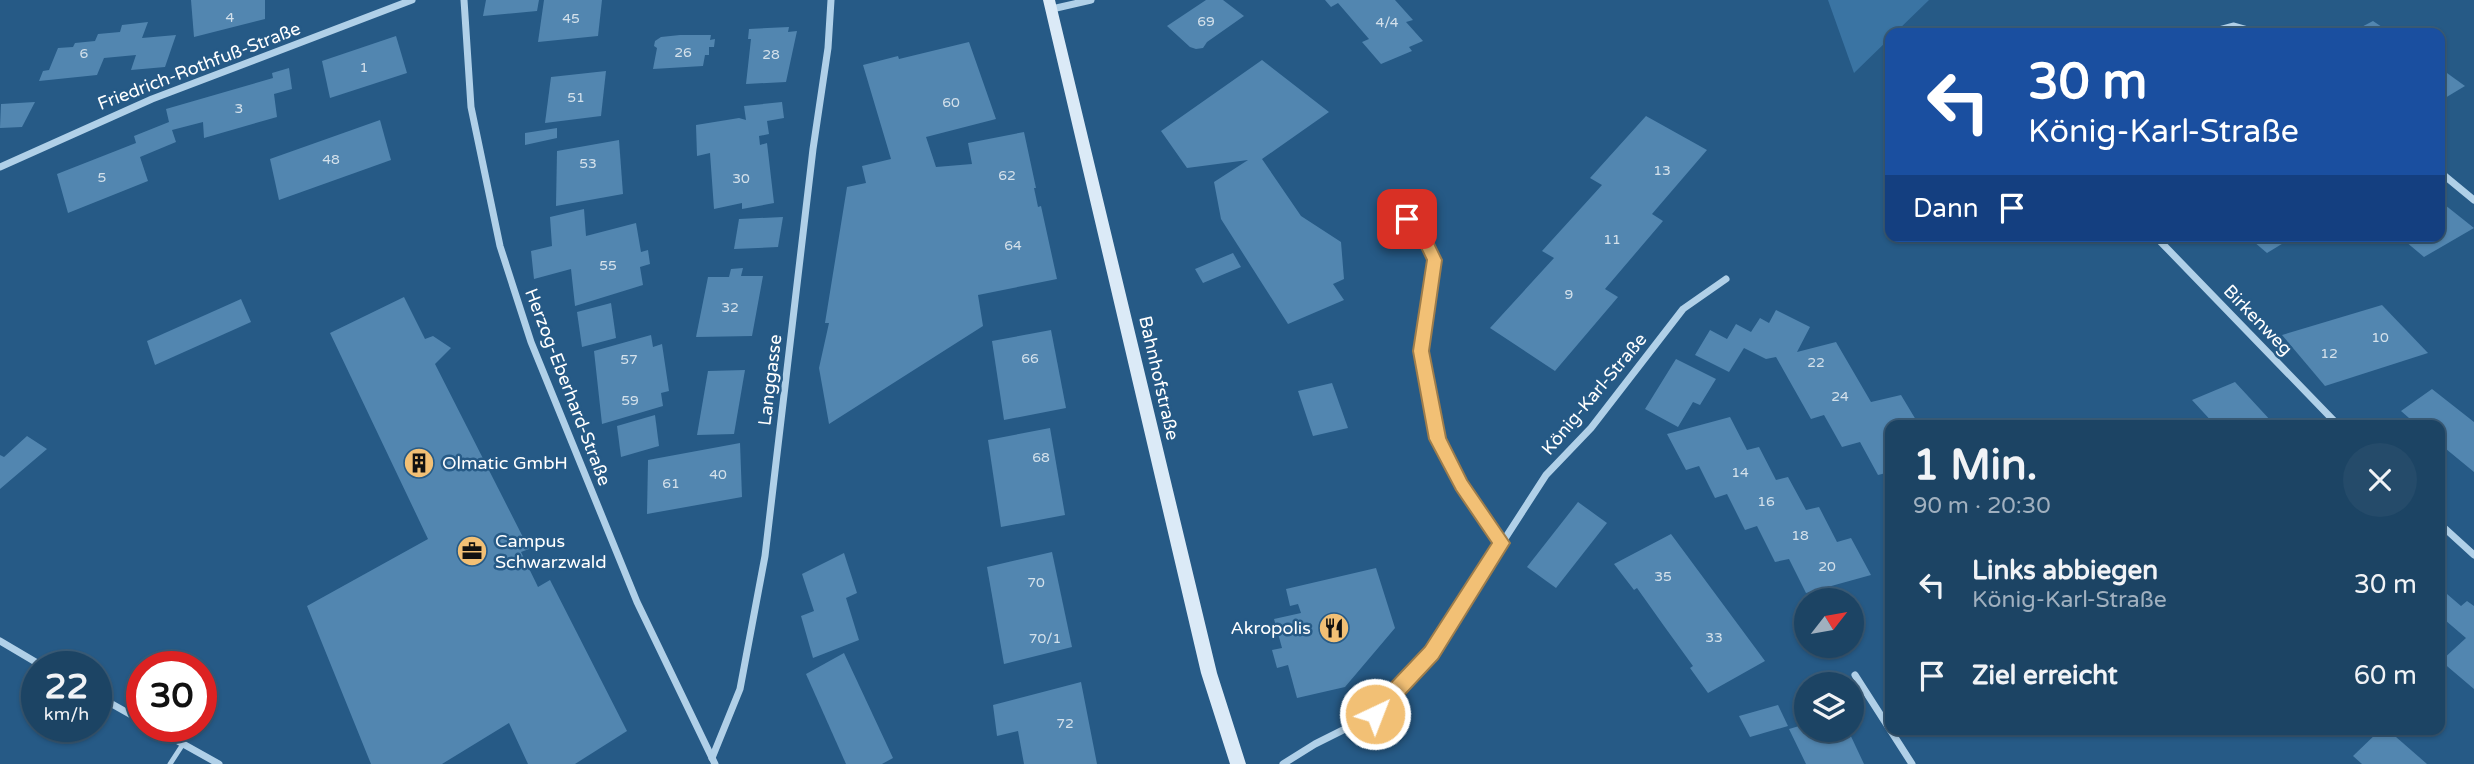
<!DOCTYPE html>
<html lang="de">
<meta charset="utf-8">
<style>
:root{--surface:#1c4464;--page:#254b6a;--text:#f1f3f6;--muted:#a0b0bf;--line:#3a5c78}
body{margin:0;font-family:"Varela Round",sans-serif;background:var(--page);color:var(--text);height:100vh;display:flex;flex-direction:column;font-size:26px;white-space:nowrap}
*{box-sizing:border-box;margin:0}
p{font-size:23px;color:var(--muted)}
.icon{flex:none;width:38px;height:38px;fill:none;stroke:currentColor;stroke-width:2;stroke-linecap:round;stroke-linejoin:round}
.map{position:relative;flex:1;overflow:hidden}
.side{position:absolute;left:1885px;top:420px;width:560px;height:315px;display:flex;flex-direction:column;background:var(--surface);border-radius:14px;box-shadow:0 2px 5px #0004,0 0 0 2px var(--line)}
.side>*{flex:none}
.guide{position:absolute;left:1885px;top:28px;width:560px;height:214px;border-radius:14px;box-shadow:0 2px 5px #0004,0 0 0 2px var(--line);background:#1a4fa0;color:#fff;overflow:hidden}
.needle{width:46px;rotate:59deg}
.tools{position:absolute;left:1794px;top:588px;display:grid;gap:14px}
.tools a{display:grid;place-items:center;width:70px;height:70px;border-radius:50%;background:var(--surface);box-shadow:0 2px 5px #0004,0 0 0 2px var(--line);font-size:35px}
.speed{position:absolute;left:21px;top:651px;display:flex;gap:14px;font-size:35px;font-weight:700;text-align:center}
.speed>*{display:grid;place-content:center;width:91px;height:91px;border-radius:50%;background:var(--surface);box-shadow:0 2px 5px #0004,0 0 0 2px var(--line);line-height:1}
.speed small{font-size:18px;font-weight:400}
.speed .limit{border:10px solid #d22;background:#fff;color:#111}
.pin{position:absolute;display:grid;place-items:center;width:60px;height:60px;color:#fff;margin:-30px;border-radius:14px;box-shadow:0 4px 10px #0006}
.me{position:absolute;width:77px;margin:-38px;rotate:43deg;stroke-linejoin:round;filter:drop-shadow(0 0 5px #0008)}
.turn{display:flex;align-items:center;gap:24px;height:147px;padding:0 28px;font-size:32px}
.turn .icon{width:91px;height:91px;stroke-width:2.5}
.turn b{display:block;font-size:49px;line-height:60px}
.then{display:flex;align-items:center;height:66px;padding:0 28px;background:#0003;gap:14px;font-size:26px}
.round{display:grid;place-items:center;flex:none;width:74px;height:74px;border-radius:37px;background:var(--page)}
.head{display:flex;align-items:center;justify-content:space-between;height:119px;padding:0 28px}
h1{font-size:42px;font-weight:700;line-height:52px}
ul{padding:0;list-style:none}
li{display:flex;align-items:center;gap:21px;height:91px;padding:0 28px}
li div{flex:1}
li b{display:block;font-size:26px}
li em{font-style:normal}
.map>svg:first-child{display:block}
.green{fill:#3a74a3}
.building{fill:#5286b0}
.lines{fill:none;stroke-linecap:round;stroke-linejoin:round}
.lane{stroke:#b0d0e8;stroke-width:5}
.street{stroke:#b0d0e8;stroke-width:7}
.secondary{fill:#dbeaf7;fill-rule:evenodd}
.route{fill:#f2c075;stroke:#9d7d4c;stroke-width:2}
.labels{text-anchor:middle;stroke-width:5;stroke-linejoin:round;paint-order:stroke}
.number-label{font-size:14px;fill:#d4e1eb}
.street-label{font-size:18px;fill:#fff;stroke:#265a86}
.poi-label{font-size:18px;fill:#fff;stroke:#265a86;text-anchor:start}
</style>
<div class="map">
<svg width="2474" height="764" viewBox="0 0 2474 764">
<rect width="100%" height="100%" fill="#265a86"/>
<!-- green -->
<polygon class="green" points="1828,0 1929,0 1895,33 1890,33 1890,38 1854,73"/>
<!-- building -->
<g class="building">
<polygon points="191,0 265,0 265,19 194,37"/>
<polygon points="486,0 539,0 537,11 483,16"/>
<polygon points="544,0 602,0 598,36 538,42"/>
<polygon points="1206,0 1223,0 1244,16 1207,42 1203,48 1196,49 1190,47 1167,26"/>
<polygon points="1325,0 1395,0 1413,20 1406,22 1423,41 1409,47 1412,51 1381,64 1362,42 1369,39 1338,3 1331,7"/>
<polygon points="2373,21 2391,33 2350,33"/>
<polygon points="148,22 142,38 176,35 165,67 131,70 136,55 104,58 97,75 39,81 43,71 49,70 58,48 73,47 75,43 95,41 98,34 120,32 122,25"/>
<polygon points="789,27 788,32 797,31 786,82 746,84 751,39 748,39 749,29"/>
<polygon points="680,35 711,35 710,40 715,39 714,47 709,47 709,55 705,55 703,66 653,69 657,48 654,46 655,41 661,37"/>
<polygon points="396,36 407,73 330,98 322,61"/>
<polygon points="969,42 996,119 926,137 936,167 972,164 968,143 1024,132 1036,188 1034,188 1038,207 1041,206 1057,279 978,295 983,326 829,424 819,368 829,323 825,323 847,187 866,183 862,166 891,159 863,65 898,56 899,59"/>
<polygon points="1262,60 1329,112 1262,159 1301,216 1341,242 1344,279 1333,284 1344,300 1288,324 1221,219 1214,182 1248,160 1187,168 1161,131"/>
<polygon points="289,68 292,89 274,94 277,117 204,138 203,122 172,130 176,142 140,157 148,181 68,213 57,174 136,143 134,136 169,122 166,109 273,78 272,73"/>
<polygon points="2440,68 2465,86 2440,101"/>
<polygon points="606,71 601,116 545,123 551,77"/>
<polygon points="35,102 22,127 0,128 1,104"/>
<polygon points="782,102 784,118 767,121 769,134 759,136 760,145 767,143 774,203 742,209 742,203 714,209 710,153 697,156 696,125 739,118 746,120 744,106"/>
<polygon points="1646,116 1707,150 1652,214 1663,221 1605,289 1618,297 1555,371 1490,328 1554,258 1542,251 1602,185 1590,178"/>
<polygon points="380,120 391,160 279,200 270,159"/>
<polygon points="557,128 557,138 525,145 525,133"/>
<polygon points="619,140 623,194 556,206 557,151"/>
<polygon points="2440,201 2474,228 2424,257 2399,236 2440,236"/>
<polygon points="584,209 586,236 636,223 641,252 648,250 650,264 640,267 643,285 575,306 571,269 534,279 531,251 552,246 550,217"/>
<polygon points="783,217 778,247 734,249 739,219"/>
<polygon points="2247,236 2295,236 2267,253"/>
<polygon points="1233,253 1241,267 1203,283 1195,269"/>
<polygon points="743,268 741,276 763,276 752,336 696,337 708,277 729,277 731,269"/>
<polygon points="404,297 425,339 433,336 451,348 435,364 529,549 521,552 538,587 550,580 627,731 575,764 528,764 509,723 442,764 371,764 307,606 428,539 330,333"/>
<polygon points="241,299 251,322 155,365 147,341"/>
<polygon points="611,303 616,338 582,347 577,312"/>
<polygon points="2382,305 2428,353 2325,386 2282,335"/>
<polygon points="1776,310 1810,327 1797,352 1836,342 1871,402 1901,395 1919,425 1890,425 1890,472 1878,475 1860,442 1842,447 1824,415 1811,419 1776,357 1766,359 1744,348 1729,372 1695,355 1710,330 1727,339 1736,324 1751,332 1760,318 1769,323"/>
<polygon points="1051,330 1066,408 1004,420 992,341"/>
<polygon points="651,335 653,347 662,344 669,391 661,393 663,406 602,424 594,351"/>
<polygon points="1676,359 1716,379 1700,405 1693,402 1678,427 1645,409"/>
<polygon points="745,370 734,434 697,435 708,371"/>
<polygon points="2235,382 2272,422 2275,425 2215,425 2192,400"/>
<polygon points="1332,383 1348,428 1313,436 1298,391"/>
<polygon points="2432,389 2474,422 2474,472 2440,444 2440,425 2417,425 2401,411"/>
<polygon points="655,415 659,446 621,457 617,426"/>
<polygon points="1730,417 1747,450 1759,447 1776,480 1788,477 1806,510 1819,507 1837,542 1851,538 1871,575 1806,593 1789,559 1775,562 1757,526 1745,530 1727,494 1715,498 1699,466 1686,470 1667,434"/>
<polygon points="1050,428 1065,515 1001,527 988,440"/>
<polygon points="27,436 47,449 0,489 0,455 4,457"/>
<polygon points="740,443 742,497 647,514 648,460"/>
<polygon points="1578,502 1607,523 1556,588 1527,567"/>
<polygon points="1671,534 1765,661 1708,693 1690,668 1693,666 1664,626 1637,588 1634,590 1614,564"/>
<polygon points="1052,552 1072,647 1004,664 987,567"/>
<polygon points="844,553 857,593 846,598 859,640 813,658 801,616 814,611 802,574"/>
<polygon points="1376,568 1395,628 1345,687 1297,698 1288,665 1277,668 1272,650 1282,648 1274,619 1301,613 1298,604 1290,606 1286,589"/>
<polygon points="2440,588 2461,606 2467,601 2474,606 2474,689 2441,661 2466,638 2445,620 2442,623 2440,621"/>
<polygon points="844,653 893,758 882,764 846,764 806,674"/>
<polygon points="1081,682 1097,764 1024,764 1018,731 997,736 993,705"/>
<polygon points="1778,705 1788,726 1750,737 1739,716"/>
<polygon points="1806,724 1806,730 1848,730 1864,764 1806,764 1789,729"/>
<polygon points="2380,730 2388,730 2427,764 2362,764 2353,756"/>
</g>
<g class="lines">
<!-- lane -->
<g class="lane">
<polyline points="1407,219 1424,237 1434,260 1421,351 1438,439 1462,485 1501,543"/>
<polyline points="170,764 183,744"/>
</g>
<!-- street -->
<g class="street">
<polyline points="464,0 471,107 500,246 531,342 637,602 715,764"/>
<polyline points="1052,9 1091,0"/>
<polyline points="2208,33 2234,26 2259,33"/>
<polyline points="0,167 152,99 412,0"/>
<polyline points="2440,172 2474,200"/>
<polyline points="2155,236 2338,425"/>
<polyline points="2440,524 2474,555"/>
<polyline points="0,641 44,667"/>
<polyline points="1855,675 1912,764"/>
<polyline points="96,695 142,721"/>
<polyline points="151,726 219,764"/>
<polyline points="712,758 740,689 765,556 813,149 828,48 831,0"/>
<polyline points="1283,764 1315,744 1375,714 1431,653 1546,475 1591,428 1683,309 1726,279"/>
</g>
<!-- secondary -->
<polygon class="secondary" points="1043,0 1055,0 1217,673 1246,764 1230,764 1201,673"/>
</g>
<!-- route -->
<polygon class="route" points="1407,214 1413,215 1429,233 1442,260 1429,351 1446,438 1467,480 1510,543 1438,659 1381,720 1375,723 1368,720 1366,714 1368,707 1425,647 1492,543 1456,490 1429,439 1413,351 1427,260 1418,241 1400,219"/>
<!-- icons -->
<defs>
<g id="building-disc" transform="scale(1.575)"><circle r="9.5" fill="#f2c075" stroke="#265a86"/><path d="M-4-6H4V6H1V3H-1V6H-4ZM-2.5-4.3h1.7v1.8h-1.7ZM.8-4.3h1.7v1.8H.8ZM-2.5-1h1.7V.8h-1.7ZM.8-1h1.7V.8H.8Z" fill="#111"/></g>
<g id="office-disc" transform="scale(1.575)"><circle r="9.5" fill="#f2c075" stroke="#265a86"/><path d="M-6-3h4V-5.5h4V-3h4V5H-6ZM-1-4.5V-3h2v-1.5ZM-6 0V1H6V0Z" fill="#111"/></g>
<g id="restaurant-disc" transform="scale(1.575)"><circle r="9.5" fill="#f2c075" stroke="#265a86"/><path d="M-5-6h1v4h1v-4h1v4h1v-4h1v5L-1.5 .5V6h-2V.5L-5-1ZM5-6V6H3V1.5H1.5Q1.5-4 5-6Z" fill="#111"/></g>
</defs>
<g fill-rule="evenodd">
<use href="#building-disc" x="419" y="463"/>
<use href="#office-disc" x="472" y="551"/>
<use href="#restaurant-disc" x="1334" y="628"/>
</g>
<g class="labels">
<!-- number labels -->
<g class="number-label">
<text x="230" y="22">4</text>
<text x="571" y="23">45</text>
<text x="1206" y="26">69</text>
<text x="1387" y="27">4/4</text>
<text x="683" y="57">26</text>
<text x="84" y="58">6</text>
<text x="771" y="59">28</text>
<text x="364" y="72">1</text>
<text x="576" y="102">51</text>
<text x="951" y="107">60</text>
<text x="239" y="113">3</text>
<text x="331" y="164">48</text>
<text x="588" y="168">53</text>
<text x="1662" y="175">13</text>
<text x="1007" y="180">62</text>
<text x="102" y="182">5</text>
<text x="741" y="183">30</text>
<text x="1612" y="244">11</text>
<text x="1013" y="250">64</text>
<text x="608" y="270">55</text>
<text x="1569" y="299">9</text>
<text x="730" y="312">32</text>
<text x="2380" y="342">10</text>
<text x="2329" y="358">12</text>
<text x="1030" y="363">66</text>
<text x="629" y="364">57</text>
<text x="1816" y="367">22</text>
<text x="1840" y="401">24</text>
<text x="630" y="405">59</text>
<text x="1041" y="462">68</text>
<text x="1740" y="477">14</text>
<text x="718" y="479">40</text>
<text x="671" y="488">61</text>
<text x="1766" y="506">16</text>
<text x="1800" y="540">18</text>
<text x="1827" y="571">20</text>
<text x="1663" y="581">35</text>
<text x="1036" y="587">70</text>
<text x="1714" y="642">33</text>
<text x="1045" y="643">70/1</text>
<text x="1065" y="728">72</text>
</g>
<!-- street labels -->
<g class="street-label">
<text transform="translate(199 66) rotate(-21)" y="6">Friedrich-Rothfuß-Straße</text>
<text transform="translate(2258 320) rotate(46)" y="6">Birkenweg</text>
<text transform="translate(1159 378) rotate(77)" y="6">Bahnhofstraße</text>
<text transform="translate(770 380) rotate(-83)" y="6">Langgasse</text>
<text transform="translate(568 387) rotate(69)" y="6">Herzog-Eberhard-Straße</text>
<text transform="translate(1594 394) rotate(-50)" y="6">König-Karl-Straße</text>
</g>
<!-- poi labels -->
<g class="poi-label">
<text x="442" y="469">Olmatic GmbH</text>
<text x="495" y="547">Campus<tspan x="495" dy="21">Schwarzwald</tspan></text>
<text x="1311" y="634" text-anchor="end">Akropolis</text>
</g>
</g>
</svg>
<div class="tools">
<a><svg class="needle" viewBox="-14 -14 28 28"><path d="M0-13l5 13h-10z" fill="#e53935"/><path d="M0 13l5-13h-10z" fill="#a0b0bf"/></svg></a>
<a><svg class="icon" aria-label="layers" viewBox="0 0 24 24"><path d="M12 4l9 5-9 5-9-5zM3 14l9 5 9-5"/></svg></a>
</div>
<div class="speed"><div>22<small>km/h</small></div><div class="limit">30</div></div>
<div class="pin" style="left:1407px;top:219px;background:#d93025"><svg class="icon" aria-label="arrive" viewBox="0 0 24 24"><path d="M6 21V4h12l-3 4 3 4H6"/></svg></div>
<svg class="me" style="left:1375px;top:714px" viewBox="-20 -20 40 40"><circle r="17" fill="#f2c075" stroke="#fff" stroke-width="3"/><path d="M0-11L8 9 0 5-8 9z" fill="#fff"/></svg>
<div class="guide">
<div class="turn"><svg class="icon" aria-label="left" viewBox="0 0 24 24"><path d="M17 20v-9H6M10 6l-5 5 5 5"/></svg><div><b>30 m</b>König-Karl-Straße</div></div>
<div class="then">Dann<svg class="icon" aria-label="arrive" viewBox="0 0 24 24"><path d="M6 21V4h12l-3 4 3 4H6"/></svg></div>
</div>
<section class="side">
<div class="head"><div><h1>1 Min.</h1><p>90 m · 20:30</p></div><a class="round"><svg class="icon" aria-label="close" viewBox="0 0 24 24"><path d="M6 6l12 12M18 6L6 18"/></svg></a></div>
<ul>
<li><svg class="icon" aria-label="left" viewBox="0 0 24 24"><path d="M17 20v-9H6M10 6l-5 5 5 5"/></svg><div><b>Links abbiegen</b><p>König-Karl-Straße</p></div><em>30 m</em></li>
<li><svg class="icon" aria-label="arrive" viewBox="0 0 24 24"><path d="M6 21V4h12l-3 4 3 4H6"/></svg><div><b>Ziel erreicht</b></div><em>60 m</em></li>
</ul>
</section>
</div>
